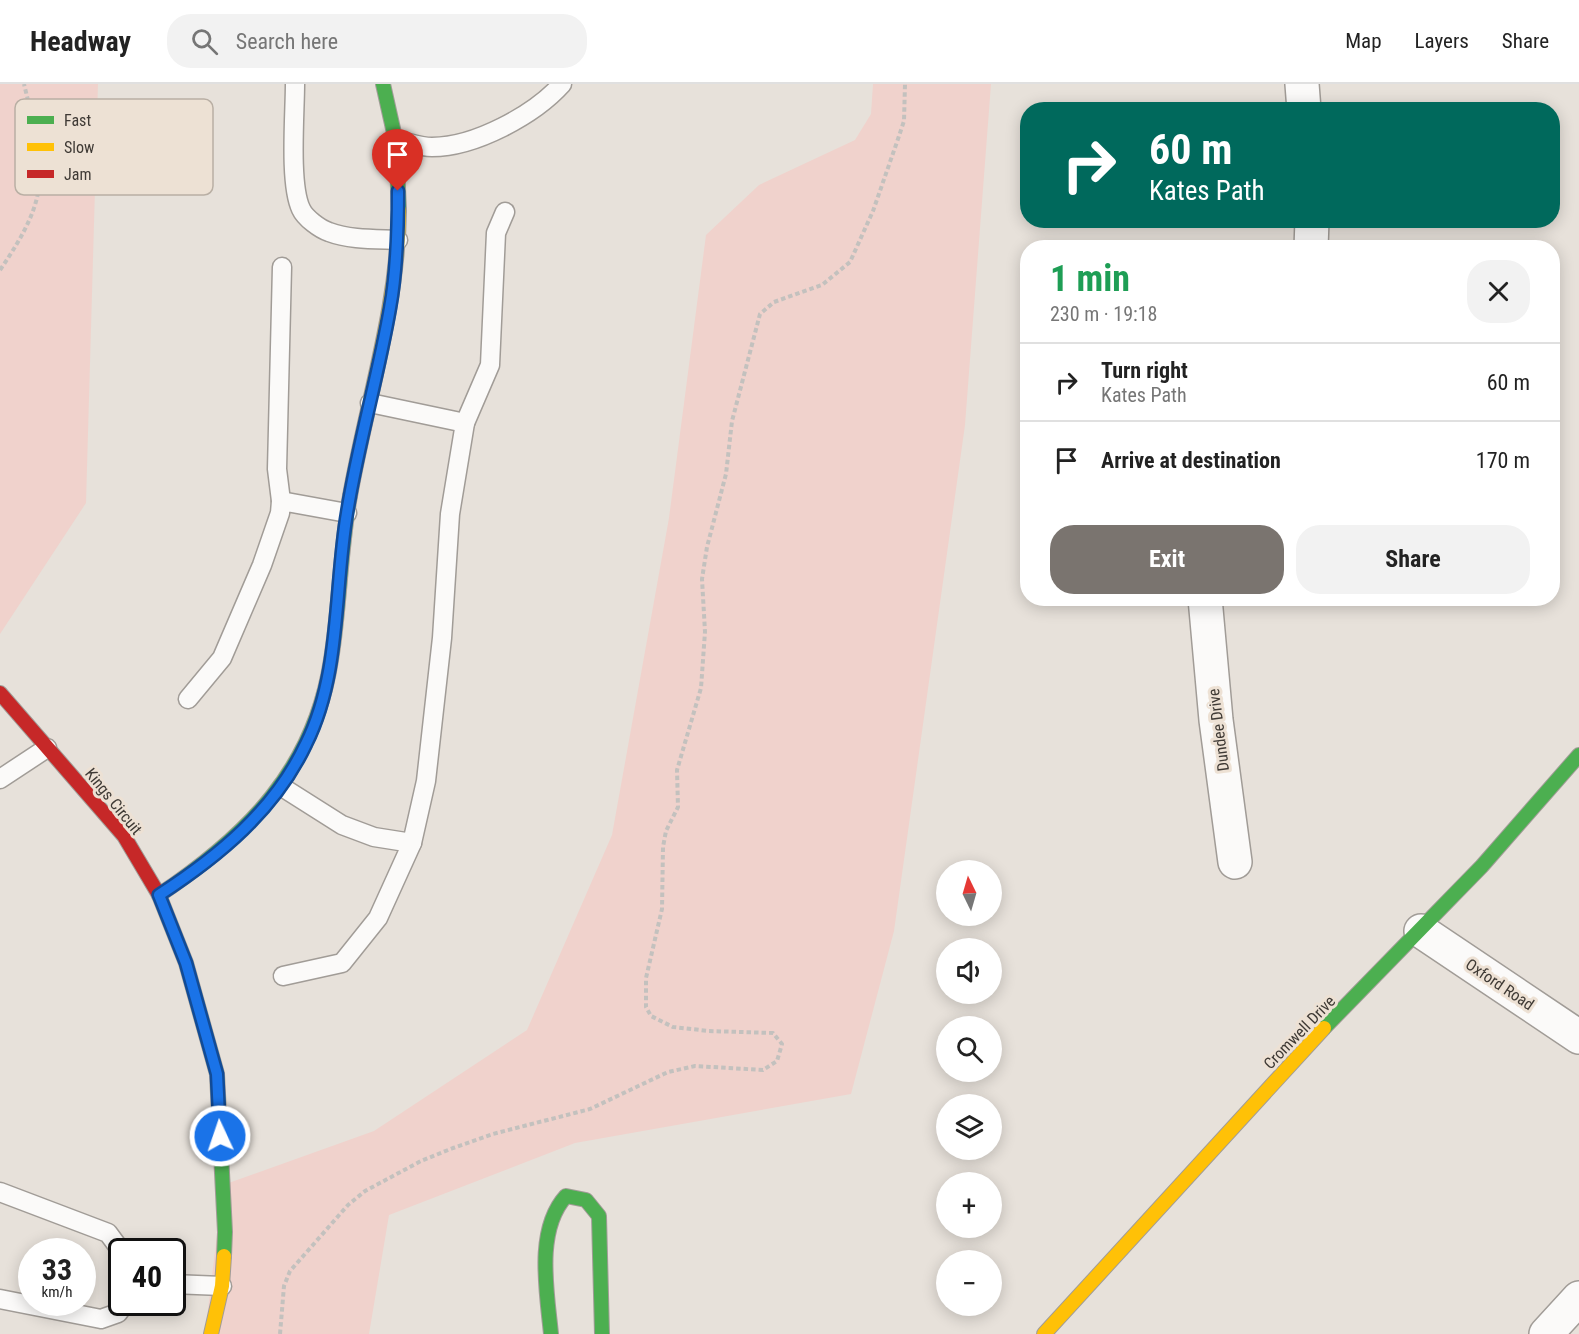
<!DOCTYPE html>
<meta charset="utf-8">
<style>
:root{--surface:#fff;--page:#f2f2f2;--text:#222;--muted:#767676;--line:#e0e0e0;--accent:#7a746f}
body{margin:0;font-family:"Roboto Condensed",sans-serif;background:var(--page);color:var(--text);height:100vh;display:flex;flex-direction:column;font-size:22px;white-space:nowrap}
*{box-sizing:border-box;margin:0}
p{font-size:20px;color:var(--muted)}
.icon{flex:none;width:33px;height:33px;fill:none;stroke:currentColor;stroke-width:2;stroke-linecap:round;stroke-linejoin:round}
.map{position:relative;flex:1;overflow:hidden}
.details{position:absolute;left:1020px;top:156px;width:540px;height:366px;display:flex;flex-direction:column;background:var(--surface);border-radius:24px;box-shadow:0 3px 15px #0003}
.details>*{flex:none}
.banner{position:absolute;left:1020px;top:18px;width:540px;height:126px;border-radius:24px;box-shadow:0 3px 15px #0003;background:#00695c;color:#fff;overflow:hidden}
.needle{width:39px;rotate:355deg}
.tools{position:absolute;left:936px;top:776px;display:grid;gap:12px}
.tools a{display:grid;place-items:center;width:66px;height:66px;border-radius:50%;background:var(--surface);box-shadow:0 3px 15px #0003;font-size:30px}
.speed{position:absolute;left:18px;top:1154px;display:flex;gap:12px;font-size:30px;font-weight:700;text-align:center}
.speed>*{display:grid;place-content:center;width:78px;height:78px;border-radius:50%;background:var(--surface);box-shadow:0 3px 15px #0003;line-height:1}
.speed small{font-size:15px;font-weight:400}
.speed .limit{border:3px solid #111;border-radius:9px;background:#fff;color:#111}
.pin{position:absolute;display:grid;place-items:center;width:51px;height:51px;color:#fff;margin:-62px -26px;border-radius:50% 50% 50% 0;rotate:-45deg;box-shadow:0 0 6px #0007}
.pin .icon{rotate:45deg}
.me{position:absolute;width:66px;margin:-33px;rotate:357deg;stroke-linejoin:round;filter:drop-shadow(0 0 4px #0008)}
.turn{display:flex;align-items:center;gap:21px;height:126px;padding:0 30px;font-size:27px}
.turn .icon{width:78px;height:78px;stroke-width:2.5}
.turn b{display:block;font-size:42px;line-height:51px}
.round{display:grid;place-items:center;flex:none;width:63px;height:63px;border-radius:24px;background:var(--page)}
.head{display:flex;align-items:center;justify-content:space-between;height:102px;padding:0 30px}
h1{font-size:36px;font-weight:700;line-height:45px;color:#1e9e55}
.primary-button{display:flex;gap:12px;margin-top:auto;padding:12px 30px}
.primary-button a{flex:1;height:69px;border-radius:24px;background:var(--accent);color:#fff;font-size:24px;font-weight:700;line-height:69px;text-align:center}
.primary-button a+a{background:var(--page);color:var(--text)}
ul{padding:0;list-style:none}
li{display:flex;align-items:center;gap:18px;height:78px;padding:0 30px;border-top:2px solid var(--line)}
li div{flex:1}
li b{display:block;font-size:22px}
li em{font-style:normal}
header{display:flex;align-items:center;gap:36px;box-sizing:border-box;height:84px;padding:0 30px;background:var(--surface);border-bottom:2px solid var(--line)}
header strong{font-size:28px}
nav{display:flex;gap:33px;margin-inline-start:auto;font-size:21px}
.search{width:420px;height:54px;background:var(--page);display:flex;align-items:center;gap:15px;box-sizing:border-box;padding:0 21px;border-radius:24px;color:var(--muted);font-size:22px}
.map>svg:first-child{display:block}
.green{fill:#f0d2cc}
.lines{fill:none;stroke-linecap:round;stroke-linejoin:round}
.lane-casing{stroke:#a19c97;stroke-width:21}
.street-casing{stroke:#a19c97;stroke-width:36}
.fast-casing{stroke:#a19c97;stroke-width:16}
.slow-casing{stroke:#a19c97;stroke-width:16}
.jam-casing{stroke:#a19c97;stroke-width:16}
.path{stroke:#c3c1be;stroke-width:4;stroke-dasharray:4.5 3;stroke-linecap:butt}
.lane{stroke:#fbfaf9;stroke-width:18}
.street{stroke:#fbfaf9;stroke-width:33}
.fast{stroke:#4caf50;stroke-width:14}
.slow{stroke:#ffc107;stroke-width:14}
.jam{stroke:#c62828;stroke-width:14}
.route-casing{stroke:#114b97;stroke-width:15}
.route{stroke:#1a73e8;stroke-width:10}
.labels{text-anchor:middle;stroke-width:6;stroke-linejoin:round;paint-order:stroke}
.street-label{font-size:16px;fill:#3f3a35;stroke:#ede1d4}
.key{fill:#ede1d4;stroke:#b9afa4;stroke-width:1.5}
.key-label{font-size:16px;fill:#3f3a35}
</style>
<header>
<strong>Headway</strong>
<div class="search"><svg class="icon" aria-label="search" viewBox="0 0 24 24"><circle cx="10" cy="10" r="6"/><path d="M15 15l6 6"/></svg>Search here</div>
<nav><a>Map</a><a>Layers</a><a>Share</a></nav>
</header>
<div class="map">
<svg width="1579" height="1250" viewBox="0 0 1579 1250">
<rect width="100%" height="100%" fill="#e7e1da"/>
<!-- green -->
<g class="green">
<polygon points="0,0 98,0 86,419 0,550"/>
<polygon points="873,0 991,0 965,341 894,847 851,1010 575,1059 389,1131 369,1250 205,1250 223,1101 374,1047 527,946 612,751 669,434 706,151 759,101 855,56 871,30"/>
</g>
<g class="lines">
<!-- lane casing -->
<g class="lane-casing">
<g id="lane">
<path d="M295,0C295,30 289,100 301,125C305,134 320,145 329,148C350,156 376,155 398,156"/>
<path d="M396,56C407,58 420,63 432,63C475,63 534,31 562,0"/>
<polyline points="370,319 465,339 490,281 496,149 505,128"/>
<polyline points="281,417 277,385 282,183"/>
<polyline points="188,615 222,574 262,481 280,429 281,417 347,429"/>
<polyline points="0,695 47,664"/>
<polyline points="282,703 342,741 374,753 412,759 378,834 342,879 283,892"/>
<polyline points="412,759 426,697 442,554 450,430 465,339"/>
<polyline points="0,1108 108,1149 122,1168"/>
<polyline points="172,1200 222,1202"/>
<polyline points="0,1215 101,1235 118,1229 126,1218"/>
</g>
</g>
<!-- street casing -->
<g class="street-casing">
<g id="street">
<polyline points="1302,0 1304,26"/>
<polyline points="1311,164 1312,136"/>
<polyline points="1205,514 1216,636 1235,778"/>
<polyline points="1421,847 1579,953"/>
<polyline points="1546,1250 1579,1214"/>
</g>
</g>
<!-- fast casing -->
<g class="fast-casing">
<g id="fast">
<polyline points="383,0 396,58 399,126"/>
<polyline points="159,811 186,879 217,990 225,1148 224,1172"/>
<path d="M159,811C248,751 314,686 331,576C340,521 340,466 350,412"/>
<polyline points="1324,944 1482,782 1579,671"/>
<path d="M551,1250C547,1208 535,1146 566,1112L586,1116L599,1132L602,1250"/>
</g>
</g>
<!-- slow casing -->
<g class="slow-casing">
<g id="slow">
<path d="M350,412C367,316 398,224 399,126"/>
<polyline points="211,1250 222,1202 224,1172"/>
<polyline points="1044,1250 1324,944"/>
</g>
</g>
<!-- jam casing -->
<g class="jam-casing">
<polyline id="jam" points="0,609 124,752 159,811"/>
</g>
<!-- path -->
<g class="path">
<path d="M0,186C53,109 45,86 24,0"/>
<polyline points="280,1250 284,1202 290,1187 348,1121 365,1107 421,1077 453,1064 493,1050 590,1025 668,988 695,982 763,986 777,977 782,960 773,949 709,947 673,943 651,932 646,923 646,894 662,825 663,763 666,747 678,723 677,686 701,604 705,548 702,495 707,463 726,390 732,337 760,230 774,218 822,201 850,178 873,127 898,55 904,37 905,0"/>
</g>
<!-- lane -->
<use href="#lane" class="lane"/>
<!-- street -->
<use href="#street" class="street"/>
<!-- fast -->
<use href="#fast" class="fast"/>
<!-- slow -->
<use href="#slow" class="slow"/>
<!-- jam -->
<use href="#jam" class="jam"/>
</g>
<g class="lines">
<!-- route casing -->
<g class="route-casing">
<path id="route" d="M220,1052L217,990L186,879L159,811C219,772 275,726 306,660C341,590 334,505 347,429C358,360 378,293 390,224C397,186 398,146 398,107"/>
</g>
<!-- route -->
<use href="#route" class="route"/>
</g>
<g class="labels">
<!-- street labels -->
<g class="street-label">
<text transform="translate(1218 646) rotate(-97)" y="6">Dundee Drive</text>
<text transform="translate(114 717) rotate(51)" y="6">Kings Circuit</text>
<text transform="translate(1500 900) rotate(34)" y="6">Oxford Road</text>
<text transform="translate(1299 948) rotate(-46)" y="6">Cromwell Drive</text>
</g>
</g>
<!-- legend -->
<rect x="15" y="15" width="198" height="96" rx="9" class="key"/>
<rect x="27" y="32" width="27" height="8" fill="#4caf50"/>
<rect x="27" y="59" width="27" height="8" fill="#ffc107"/>
<rect x="27" y="86" width="27" height="8" fill="#c62828"/>
<g class="key-label">
<text x="64" y="42">Fast</text>
<text x="64" y="69">Slow</text>
<text x="64" y="96">Jam</text>
</g>
</svg>
<div class="tools">
<a><svg class="needle" viewBox="-14 -14 28 28"><path d="M0-13l5 13h-10z" fill="#e53935"/><path d="M0 13l5-13h-10z" fill="#767676"/></svg></a>
<a><svg class="icon" aria-label="sound" viewBox="0 0 24 24"><path d="M4 9h4l5-4v14l-5-4H4zM17 9q2 3 0 6"/></svg></a>
<a><svg class="icon" aria-label="search" viewBox="0 0 24 24"><circle cx="10" cy="10" r="6"/><path d="M15 15l6 6"/></svg></a>
<a><svg class="icon" aria-label="layers" viewBox="0 0 24 24"><path d="M12 4l9 5-9 5-9-5zM3 14l9 5 9-5"/></svg></a>
<a>+</a>
<a>−</a>
</div>
<div class="speed"><div>33<small>km/h</small></div><div class="limit">40</div></div>
<div class="pin" style="left:398px;top:107px;background:#d93025"><svg class="icon" aria-label="arrive" viewBox="0 0 24 24"><path d="M6 21V4h12l-3 4 3 4H6"/></svg></div>
<svg class="me" style="left:220px;top:1052px" viewBox="-20 -20 40 40"><circle r="17" fill="#1a73e8" stroke="#fff" stroke-width="3"/><path d="M0-11L8 9 0 5-8 9z" fill="#fff"/></svg>
<div class="banner">
<div class="turn"><svg class="icon" aria-label="right" viewBox="0 0 24 24"><path d="M7 20v-9h11M14 6l5 5-5 5"/></svg><div><b>60 m</b>Kates Path</div></div>
</div>
<section class="details">
<div class="head"><div><h1>1 min</h1><p>230 m · 19:18</p></div><a class="round"><svg class="icon" aria-label="close" viewBox="0 0 24 24"><path d="M6 6l12 12M18 6L6 18"/></svg></a></div>
<ul>
<li><svg class="icon" aria-label="right" viewBox="0 0 24 24"><path d="M7 20v-9h11M14 6l5 5-5 5"/></svg><div><b>Turn right</b><p>Kates Path</p></div><em>60 m</em></li>
<li><svg class="icon" aria-label="arrive" viewBox="0 0 24 24"><path d="M6 21V4h12l-3 4 3 4H6"/></svg><div><b>Arrive at destination</b></div><em>170 m</em></li>
</ul>
<div class="primary-button"><a>Exit</a><a>Share</a></div>
</section>
</div>
